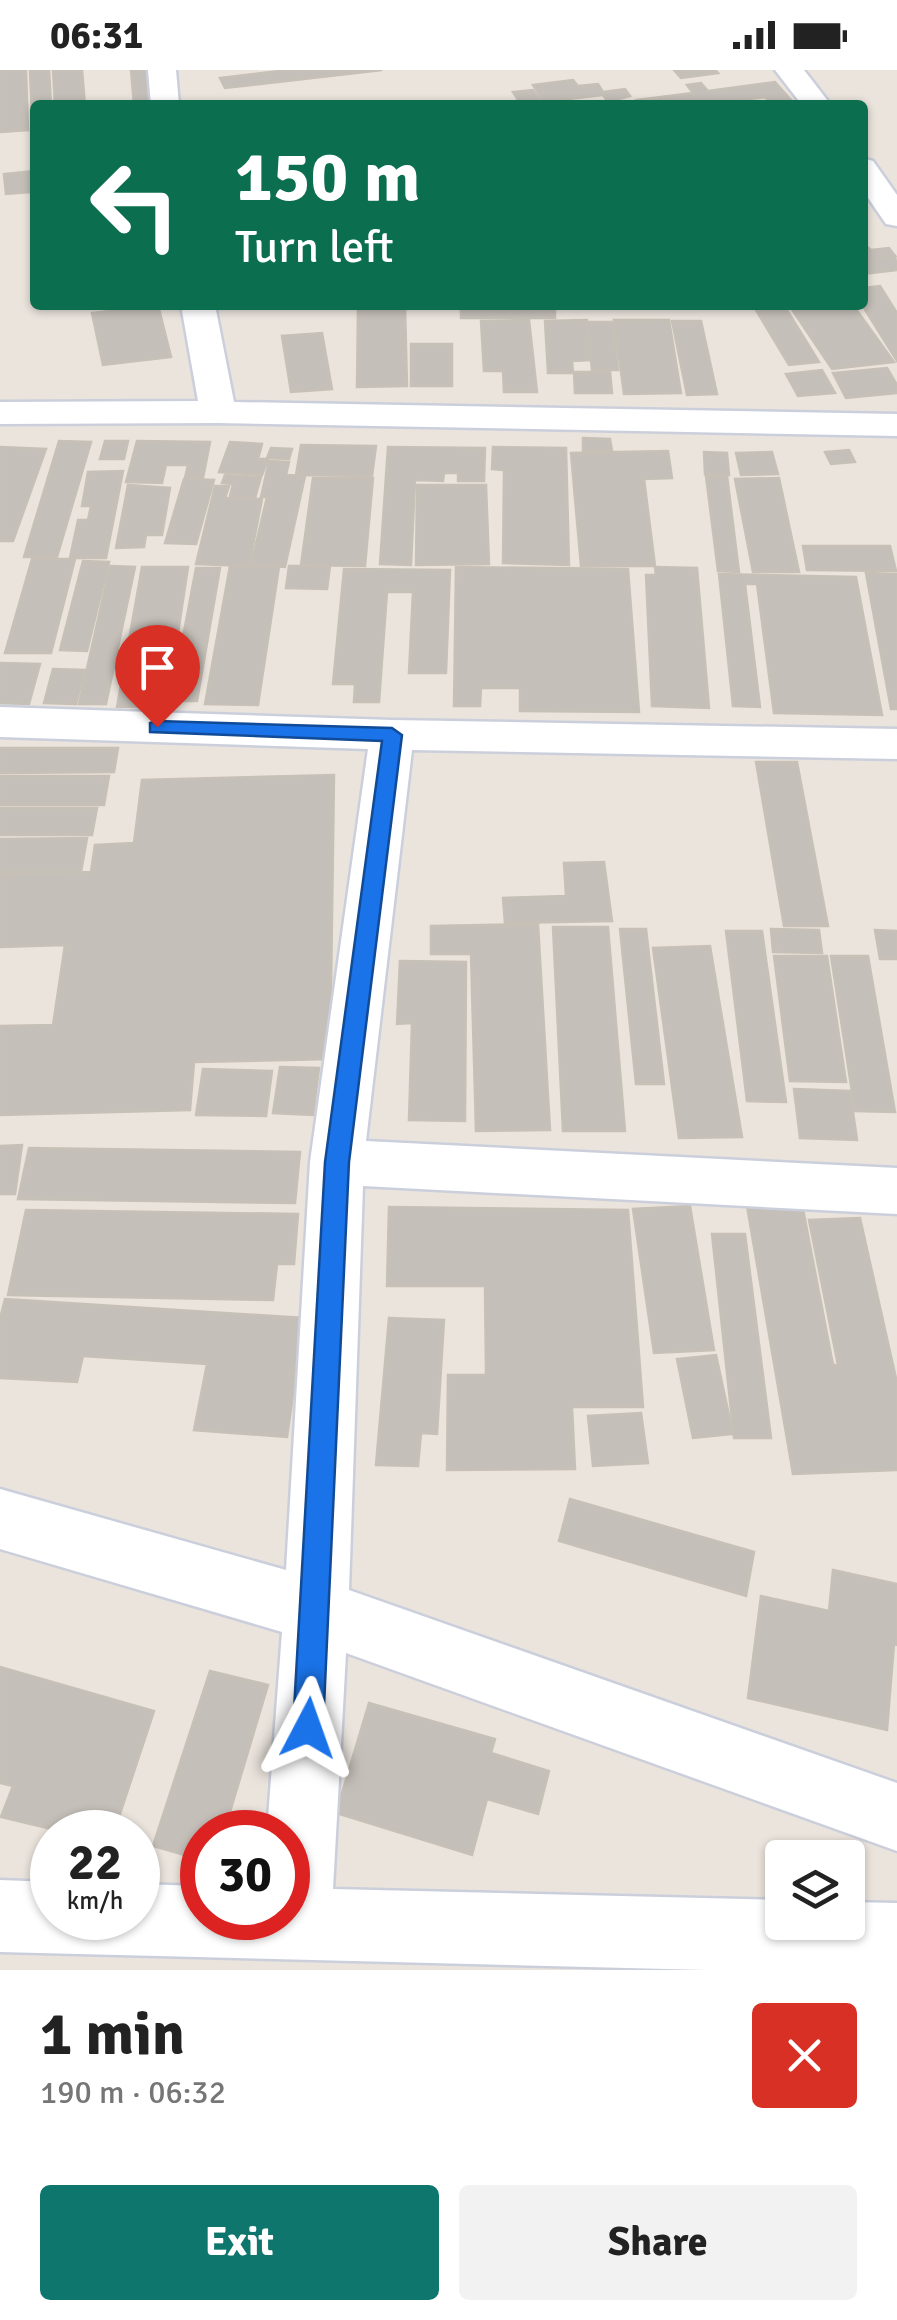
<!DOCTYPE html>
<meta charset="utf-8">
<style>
:root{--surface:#fff;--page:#f2f2f2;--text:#222;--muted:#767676;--accent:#0f766e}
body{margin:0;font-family:Signika,sans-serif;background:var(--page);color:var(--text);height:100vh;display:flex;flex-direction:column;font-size:38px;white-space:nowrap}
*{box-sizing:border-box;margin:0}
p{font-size:32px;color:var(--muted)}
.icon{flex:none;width:55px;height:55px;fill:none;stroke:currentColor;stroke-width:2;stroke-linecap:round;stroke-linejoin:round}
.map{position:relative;height:1900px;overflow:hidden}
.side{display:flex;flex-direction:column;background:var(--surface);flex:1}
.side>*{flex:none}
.banner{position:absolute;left:30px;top:30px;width:838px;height:210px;border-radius:10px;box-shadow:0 2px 8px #0004;background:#0b6e4f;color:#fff;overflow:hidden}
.buttons{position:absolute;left:765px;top:1770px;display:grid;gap:20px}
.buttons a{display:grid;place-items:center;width:100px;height:100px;border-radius:10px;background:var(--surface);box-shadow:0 2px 8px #0004;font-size:50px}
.speed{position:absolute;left:30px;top:1740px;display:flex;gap:20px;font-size:50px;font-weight:700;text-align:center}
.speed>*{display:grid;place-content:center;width:130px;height:130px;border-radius:50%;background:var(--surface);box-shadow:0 2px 8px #0004;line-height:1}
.speed small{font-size:25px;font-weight:400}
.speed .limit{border:15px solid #d22;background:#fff;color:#111}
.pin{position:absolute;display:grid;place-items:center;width:85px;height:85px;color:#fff;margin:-102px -42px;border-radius:50% 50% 50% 0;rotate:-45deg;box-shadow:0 0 10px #0007}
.pin .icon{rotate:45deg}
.me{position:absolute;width:110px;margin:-55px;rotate:4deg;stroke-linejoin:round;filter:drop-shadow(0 0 8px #0008)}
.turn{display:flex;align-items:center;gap:35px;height:210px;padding:0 40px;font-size:45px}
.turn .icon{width:130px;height:130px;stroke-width:2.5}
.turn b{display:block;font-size:70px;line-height:85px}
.round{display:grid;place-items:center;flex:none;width:105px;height:105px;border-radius:10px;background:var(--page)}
.head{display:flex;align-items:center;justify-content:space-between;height:170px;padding:0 40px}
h1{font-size:60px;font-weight:700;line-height:75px}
.button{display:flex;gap:20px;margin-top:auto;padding:20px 40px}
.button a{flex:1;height:115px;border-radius:10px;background:var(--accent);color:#fff;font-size:40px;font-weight:700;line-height:115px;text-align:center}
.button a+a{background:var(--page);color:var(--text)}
.status{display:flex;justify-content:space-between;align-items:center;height:70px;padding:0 50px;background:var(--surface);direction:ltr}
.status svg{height:28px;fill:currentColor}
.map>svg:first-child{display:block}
.building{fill:#c4bfb8;stroke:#c6c0b7;stroke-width:2.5}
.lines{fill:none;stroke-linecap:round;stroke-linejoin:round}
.street-casing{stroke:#cbcfdb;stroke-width:5}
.street{fill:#fff;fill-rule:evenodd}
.route{fill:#1a73e8;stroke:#114b97;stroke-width:2.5}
</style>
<div class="status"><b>06:31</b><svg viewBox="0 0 49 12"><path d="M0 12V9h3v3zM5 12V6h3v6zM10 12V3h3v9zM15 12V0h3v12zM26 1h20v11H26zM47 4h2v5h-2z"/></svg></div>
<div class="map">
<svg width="897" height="1900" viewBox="0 0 897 1900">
<rect width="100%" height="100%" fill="#ebe4dd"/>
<!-- building -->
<g class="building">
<polygon points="0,0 26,0 28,60 0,62"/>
<polygon points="30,0 49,0 51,35 35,35 33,72"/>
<polygon points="53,0 82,0 85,35 55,35"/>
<polygon points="131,0 153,0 157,35 134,35"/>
<polygon points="288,0 382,0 225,18 220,8"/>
<polygon points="674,0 715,0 718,3 681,8"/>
<polygon points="573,10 578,16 598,14 603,22 625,19 630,26 608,32 603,25 544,32 533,15"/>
<polygon points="775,12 792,31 772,34 765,27 702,35 641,35 637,30 693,23 687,15 701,13 708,21"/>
<polygon points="533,20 541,31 520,33 513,22"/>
<polygon points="35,101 35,136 32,122 6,124 4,104"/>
<polygon points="862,173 871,180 889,178 895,186 862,190"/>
<polygon points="895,186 897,200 862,204 862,190"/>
<polygon points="880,216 897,243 897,291 862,235 862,218"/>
<polygon points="158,235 171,287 103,295 92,243"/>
<rect x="461" y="235" width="94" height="13"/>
<polygon points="789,235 853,235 894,292 832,299"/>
<polygon points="358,236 405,236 407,316 357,317"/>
<polygon points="785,237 819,292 789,295 756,240"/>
<polygon points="529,250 537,322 504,322 503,301 484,301 481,251"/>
<polygon points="587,250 591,290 572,291 573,303 548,303 545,251"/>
<polygon points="614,250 669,250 681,323 624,324"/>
<polygon points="672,251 701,251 717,324 687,325"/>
<polygon points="587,252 613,252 618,300 592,300"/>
<polygon points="322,263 332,319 291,322 282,266"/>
<rect x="411" y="274" width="41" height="42"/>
<polygon points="887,298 897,315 897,323 846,328 833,303"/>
<polygon points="822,300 835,323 798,326 786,304"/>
<polygon points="574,302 610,302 612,323 575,323"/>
<polygon points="583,368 610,369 612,381 583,381"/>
<polygon points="59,371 91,372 57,487 24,487"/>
<polygon points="105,371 128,371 124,389 100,389"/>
<polygon points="137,371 210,372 203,408 185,408 188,395 166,395 162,413 126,412"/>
<polygon points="230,372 262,374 258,389 268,389 262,405 219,402"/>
<polygon points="301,375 376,376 372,406 296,405"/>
<polygon points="0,377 46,379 13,471 0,471"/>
<polygon points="388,377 485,378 484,411 458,411 458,403 444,403 443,411 415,410 411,495 380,494"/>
<polygon points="493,377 566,378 569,495 503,493 504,400 492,399"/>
<polygon points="271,378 292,379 289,389 267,388"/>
<polygon points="849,380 855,392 831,394 825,382"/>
<polygon points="668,381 672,408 644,409 655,496 581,496 571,383"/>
<polygon points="704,382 727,383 729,405 705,404"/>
<polygon points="772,382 778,404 741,405 736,383"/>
<polygon points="269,391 289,392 286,405 305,406 285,497 251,495 267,427 261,427"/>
<polygon points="123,401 106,488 70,488 78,450 88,450 91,436 82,436 88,402"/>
<polygon points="225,405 261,407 255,428 230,426 233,414 222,413"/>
<polygon points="706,406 727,406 739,502 718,501"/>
<polygon points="313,408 373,408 365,496 301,495"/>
<polygon points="779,408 799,502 753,502 735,409"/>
<polygon points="184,409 214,410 196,474 165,473"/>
<polygon points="128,415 170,418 162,465 146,465 144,477 116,478"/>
<polygon points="417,415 486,415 489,494 416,495"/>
<polygon points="215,416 229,416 225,428 262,429 249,496 196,494"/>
<polygon points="803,476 890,476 896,501 807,500"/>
<polygon points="32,489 75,489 51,583 5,583"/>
<polygon points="83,491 109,492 87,581 60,580"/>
<polygon points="110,496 135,497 106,634 79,634"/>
<polygon points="230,496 279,497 258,635 205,634"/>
<polygon points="289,496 330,496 327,519 286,518"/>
<polygon points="142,497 188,497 167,636 117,637"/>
<polygon points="456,497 628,499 639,642 520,641 520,618 481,618 480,636 454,636"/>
<polygon points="655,497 697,498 709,638 652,636 646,505 656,505"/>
<polygon points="196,498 220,498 197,631 171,631"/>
<polygon points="344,499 450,500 446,603 409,603 413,522 387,522 379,632 354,632 355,614 333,614"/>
<polygon points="866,503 897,504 897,639 891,639"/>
<polygon points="719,504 856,507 882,645 774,643 757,514 745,514 760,637 733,636"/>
<polygon points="0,593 40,594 29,634 0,633"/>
<polygon points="53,599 85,600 76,634 44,633"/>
<polygon points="0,678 118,678 114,702 0,703"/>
<polygon points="756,692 797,692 828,856 784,856"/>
<polygon points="334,705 330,989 194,992 190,1040 0,1045 0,956 53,955 65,875 0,877 0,804 91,802 95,775 134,773 142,710"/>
<polygon points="0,706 109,706 104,735 0,735"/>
<polygon points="0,738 97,738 92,765 0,765"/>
<polygon points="87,768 81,802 0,802 0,769"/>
<polygon points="604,792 612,851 505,853 503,828 566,826 564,793"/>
<polygon points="538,854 550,1060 476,1061 471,884 431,884 431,856"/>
<polygon points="553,857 608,857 625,1061 563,1061"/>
<polygon points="620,859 646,859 664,1014 636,1014"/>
<polygon points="771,859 819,860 822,883 773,882"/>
<polygon points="875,860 897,861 897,889 880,889"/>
<polygon points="726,861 762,861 786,1032 747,1031"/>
<polygon points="710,876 742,1067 679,1068 653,878"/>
<polygon points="774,886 827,886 846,1012 790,1011"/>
<polygon points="831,886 868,886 895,1042 855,1041"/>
<polygon points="400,891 466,892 465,1051 409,1050 412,953 397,954"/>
<polygon points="280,997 319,998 313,1045 273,1043"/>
<polygon points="203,999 272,1001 266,1046 196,1045"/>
<polygon points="794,1019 850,1021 857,1070 800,1068"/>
<polygon points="22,1075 15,1124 0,1124 0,1076"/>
<polygon points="29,1078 300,1082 295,1133 18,1129"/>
<polygon points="802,1134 833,1295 838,1295 809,1150 860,1148 897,1313 897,1400 793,1404 747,1136"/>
<polygon points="690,1136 714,1280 654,1283 633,1139"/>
<polygon points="389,1137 628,1140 643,1337 572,1337 575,1399 447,1400 448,1305 486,1305 485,1216 387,1216"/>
<polygon points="26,1140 298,1144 294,1194 277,1194 273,1230 8,1225"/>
<polygon points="712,1164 745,1164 771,1368 734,1368"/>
<polygon points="5,1229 304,1248 287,1367 194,1360 207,1294 83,1286 77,1312 0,1308 0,1249"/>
<polygon points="389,1248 444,1250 437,1364 421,1363 418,1396 376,1395"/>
<polygon points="716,1285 733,1364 693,1368 677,1289"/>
<polygon points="641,1343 648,1393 593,1396 588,1346"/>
<polygon points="570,1429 754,1482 746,1526 559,1471"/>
<polygon points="833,1500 897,1514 897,1575 894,1574 887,1660 748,1628 761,1526 829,1541"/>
<polygon points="0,1597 154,1641 114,1762 64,1762 1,1747 13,1716 0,1713"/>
<polygon points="210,1601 268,1615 224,1762 202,1762 202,1790 153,1776"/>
<polygon points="369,1633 495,1669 491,1683 549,1701 538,1744 487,1729 472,1785 336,1743"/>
</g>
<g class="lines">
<!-- street casing -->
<g class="street-casing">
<g id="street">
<polygon points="148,0 176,0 179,35 151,35"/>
<polygon points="775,0 804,0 831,35 802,35"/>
<polygon points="862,88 873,91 897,125 897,156 886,154 862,119"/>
<polygon points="181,235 215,235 234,332 897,344 897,366 218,353 0,354 0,332 198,331"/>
<polygon points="0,637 392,650 897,659 897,689 412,680 366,1071 897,1098 897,1144 363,1116 349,1520 897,1713 897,1781 346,1583 333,1819 782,1830 782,1852 848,1852 848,1832 897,1833 897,1900 706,1900 0,1882 0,1810 52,1812 52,1848 138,1848 138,1814 202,1816 202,1848 288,1848 288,1762 267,1762 282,1562 0,1479 0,1419 286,1500 310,1092 368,679 0,667"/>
</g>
</g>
<!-- street -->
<use href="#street" class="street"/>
</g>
<!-- route -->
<polygon class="route" points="157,651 392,658 402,665 349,1092 323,1658 319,1668 308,1673 298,1668 293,1658 325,1092 382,671 150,662 150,653"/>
</svg>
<div class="buttons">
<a><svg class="icon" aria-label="layers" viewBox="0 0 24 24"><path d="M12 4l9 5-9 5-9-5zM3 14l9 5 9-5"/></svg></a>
</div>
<div class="speed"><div>22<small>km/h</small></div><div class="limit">30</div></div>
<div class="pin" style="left:157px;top:657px;background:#d93025"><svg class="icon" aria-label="arrive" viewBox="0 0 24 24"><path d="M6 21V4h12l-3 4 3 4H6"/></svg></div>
<svg class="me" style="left:308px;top:1658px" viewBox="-20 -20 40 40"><path d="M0-17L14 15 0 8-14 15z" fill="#1a73e8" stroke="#fff" stroke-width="4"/></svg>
<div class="banner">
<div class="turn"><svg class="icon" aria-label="left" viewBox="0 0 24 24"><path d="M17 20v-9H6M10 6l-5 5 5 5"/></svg><div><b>150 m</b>Turn left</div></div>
</div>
</div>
<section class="side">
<div class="head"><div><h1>1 min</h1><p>190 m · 06:32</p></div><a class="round" style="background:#d93025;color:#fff"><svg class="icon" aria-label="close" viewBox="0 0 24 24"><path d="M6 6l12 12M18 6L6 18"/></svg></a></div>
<div class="button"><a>Exit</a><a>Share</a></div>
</section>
